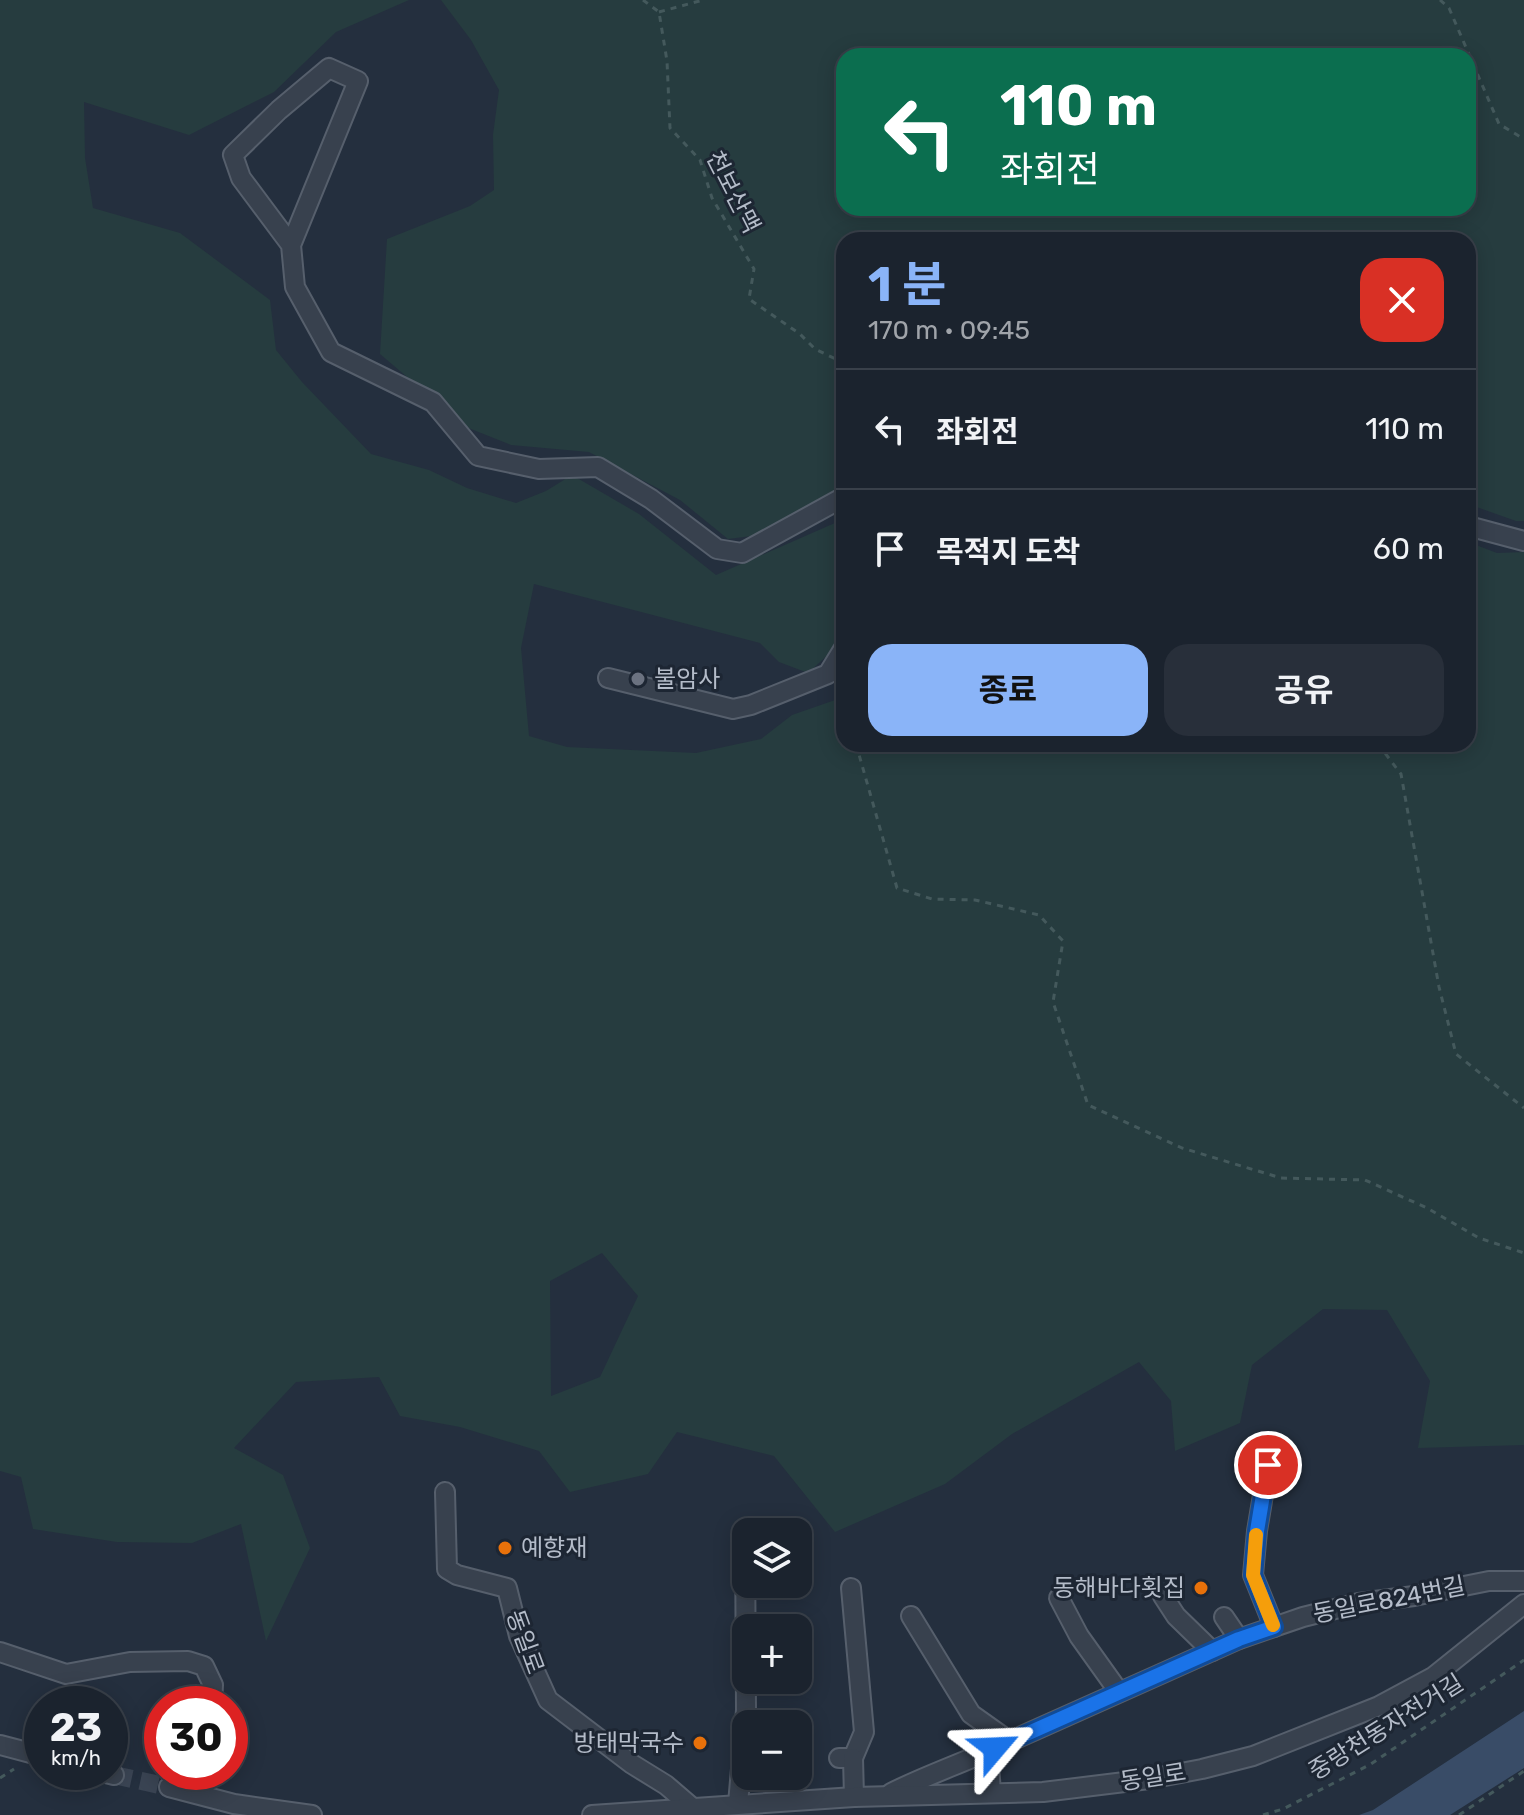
<!DOCTYPE html>
<html lang="ko">
<meta charset="utf-8">
<style>
:root{--surface:#1b232e;--page:#282f3a;--text:#f1f3f6;--muted:#a0a4aa;--line:#39404a;--accent:#8ab4f8}
body{margin:0;font-family:Rubik,"Noto Sans KR",sans-serif;background:var(--page);color:var(--text);height:100vh;display:flex;flex-direction:column;font-size:30px;white-space:nowrap}
*{box-sizing:border-box;margin:0}
p{font-size:26px;color:var(--muted)}
.icon{flex:none;width:44px;height:44px;fill:none;stroke:currentColor;stroke-width:2;stroke-linecap:round;stroke-linejoin:round}
.map{position:relative;flex:1;overflow:hidden}
.side{position:absolute;left:836px;top:232px;width:640px;height:520px;display:flex;flex-direction:column;background:var(--surface);border-radius:24px;box-shadow:0 4px 20px #0003,0 0 0 2px var(--line)}
.side>*{flex:none}
.hud{position:absolute;left:836px;top:48px;width:640px;height:168px;border-radius:24px;box-shadow:0 4px 20px #0003,0 0 0 2px var(--line);background:#0b6e4f;color:#fff;overflow:hidden}
.controls{position:absolute;left:732px;top:1518px;display:grid;gap:16px}
.controls a{display:grid;place-items:center;width:80px;height:80px;border-radius:16px;background:var(--surface);box-shadow:0 4px 20px #0003,0 0 0 2px var(--line);font-size:40px}
.speed{position:absolute;left:24px;top:1686px;display:flex;gap:16px;font-size:40px;font-weight:700;text-align:center}
.speed>*{display:grid;place-content:center;width:104px;height:104px;border-radius:50%;background:var(--surface);box-shadow:0 4px 20px #0003,0 0 0 2px var(--line);line-height:1}
.speed small{font-size:20px;font-weight:400}
.speed .limit{border:12px solid #d22;background:#fff;color:#111}
.pin{position:absolute;display:grid;place-items:center;width:68px;height:68px;color:#fff;margin:-34px;border:4px solid #fff;border-radius:50%;box-shadow:0 2px 8px #0007}
.me{position:absolute;width:88px;margin:-44px;rotate:64deg;stroke-linejoin:round;filter:drop-shadow(0 0 6px #0008)}
.turn{display:flex;align-items:center;gap:28px;height:168px;padding:0 32px;font-size:36px}
.turn .icon{width:104px;height:104px;stroke-width:2.5}
.turn b{display:block;font-size:56px;line-height:68px}
.round{display:grid;place-items:center;flex:none;width:84px;height:84px;border-radius:24px;background:var(--page)}
.head{display:flex;align-items:center;justify-content:space-between;height:136px;padding:0 32px}
h1{font-size:48px;font-weight:700;line-height:60px;color:var(--accent)}
.button{display:flex;gap:16px;margin-top:auto;padding:16px 32px}
.button a{flex:1;height:92px;border-radius:24px;background:var(--accent);color:#111;font-size:32px;font-weight:700;line-height:92px;text-align:center}
.button a+a{background:var(--page);color:var(--text)}
ul{padding:0;list-style:none}
li{display:flex;align-items:center;gap:24px;height:120px;padding:0 32px;border-top:2px solid var(--line)}
li div{flex:1}
li b{display:block;font-size:30px}
li em{font-style:normal}
.map>svg:first-child{display:block}
.green{fill:#263c3f;fill-rule:evenodd}
.water{fill:#394c67}
.lines{fill:none;stroke-linecap:round;stroke-linejoin:round}
.minor-tunnel{stroke:#3a4453;stroke-width:18;stroke-dasharray:18 9;stroke-linecap:butt}
.minor-casing{stroke:#565f6c;stroke-width:22}
.path{stroke:#44595c;stroke-width:3;stroke-dasharray:6 6;stroke-linecap:butt}
.minor{stroke:#38414e;stroke-width:18}
.route-casing{stroke:#114b97;stroke-width:20}
.route{stroke:#1a73e8;stroke-width:14}
.slow{stroke:#f59e0b;stroke-width:14}
.worship-dot{fill:#6b7280;stroke:#1d2633;stroke-width:3}
.food-dot{fill:#e8710a;stroke:#1d2633;stroke-width:3}
.labels{text-anchor:middle;stroke-width:6;stroke-linejoin:round;paint-order:stroke}
.street-label{font-size:24px;fill:#b4bcc9;stroke:#1d2633}
.poi-label{font-size:24px;fill:#b4bcc9;stroke:#1d2633;text-anchor:start}
</style>
<div class="map">
<svg width="1524" height="1815" viewBox="0 0 1524 1815">
<rect width="100%" height="100%" fill="#242f3e"/>
<!-- green -->
<g class="green">
<path d="M0,0H409L336,32L274,92L189,135L84,102L85,158L93,208L180,233L270,300L276,350L302,382L371,454L429,470L467,488L516,503L546,491L572,475L639,514L716,575L844,519V632L831,652L808,673L779,662L760,643L534,584L521,648L529,736L567,747L696,753L761,739L792,715L838,699L844,691V744H1468V542L1497,553L1524,552V1445L1418,1448L1430,1381L1387,1310L1323,1309L1252,1365L1240,1423L1175,1451L1171,1401L1139,1362L1012,1434L945,1484L835,1532L774,1456L677,1432L648,1474L570,1492L539,1451L460,1427L400,1416L379,1377L296,1382L234,1448L283,1475L310,1548L266,1641L241,1524L192,1543L117,1542L33,1529L21,1477L0,1471ZM602,1253L638,1296L600,1377L551,1396L550,1281Z"/>
<path d="M441,0H1524V521H1516L1468,504V240H844V487L752,536L728,539L680,500L589,452L511,445L466,427L380,354L387,239L470,206L494,190L493,135L499,90L471,40ZM844,56H1468V208H844Z"/>
</g>
<!-- water -->
<polygon class="water" points="1524,1711 1524,1768 1450,1815 1359,1815 1373,1810"/>
<g class="lines">
<!-- minor-tunnel -->
<polyline class="minor-tunnel" points="114,1775 169,1787"/>
<!-- minor casing -->
<g class="minor-casing">
<g id="minor">
<polyline points="291,245 241,178 233,155 279,110 329,68 358,81 291,245 295,287 331,352 433,402 478,456 539,469 598,467 651,499 717,549 742,553 844,497"/>
<polyline points="1468,526 1524,541"/>
<polyline points="608,678 733,709 751,705 828,674 844,648"/>
<polyline points="1268,1465 1257,1531 1253,1575 1274,1627"/>
<polyline points="445,1492 447,1569 457,1575 507,1588 519,1636 548,1700 632,1764 666,1785 694,1809"/>
<polyline points="1163,1596 1176,1616 1212,1651"/>
<polyline points="1059,1598 1079,1636 1119,1692"/>
<polyline points="911,1616 971,1714 1009,1741"/>
<polyline points="1224,1617 1239,1639"/>
<polyline points="0,1652 66,1674 130,1662 188,1661 204,1666 213,1685 212,1704"/>
<polyline points="0,1745 42,1756"/>
<polyline points="839,1758 853,1758 864,1732 851,1588"/>
<polyline points="853,1758 854,1797"/>
<polyline points="102,1772 114,1775"/>
<polyline points="169,1787 234,1804 312,1815"/>
<path d="M891,1793C925,1776 960,1764 995,1748"/>
<polyline points="991,1793 989,1764 995,1748 1239,1639 1303,1617 1359,1603 1414,1596 1489,1581 1524,1581"/>
<polyline points="200,1794 204,1772"/>
<polyline points="738,1804 746,1710 745,1529"/>
<polyline points="592,1815 854,1797 1043,1792 1149,1779 1202,1769 1253,1756 1379,1706 1433,1677 1524,1604"/>
</g>
</g>
<!-- path -->
<g class="path">
<polyline points="643,0 659,12 667,61 670,128 700,160 712,198 754,269 749,299 800,334 815,349 844,363"/>
<polyline points="1440,0 1449,8 1499,124 1524,139"/>
<polyline points="659,12 703,0"/>
<polyline points="837,689 844,699"/>
<polyline points="856,744 897,888 932,899 975,900 1039,915 1063,941 1053,1002 1088,1105 1182,1148 1281,1178 1365,1180 1427,1208 1479,1238 1524,1253"/>
<polyline points="1378,744 1401,774 1439,987 1456,1054 1524,1108"/>
<polyline points="0,1778 14,1769"/>
<polyline points="1263,1815 1283,1809 1371,1764 1524,1660"/>
<polyline points="1459,1815 1524,1771"/>
</g>
<!-- minor -->
<use href="#minor" class="minor"/>
</g>
<g class="lines">
<!-- route casing -->
<g class="route-casing">
<polyline id="route" points="995,1748 1239,1639 1274,1627 1253,1575 1257,1531 1268,1465"/>
</g>
<!-- route -->
<use href="#route" class="route"/>
<!-- slow -->
<polyline class="slow" points="1256,1535 1253,1575 1273,1625"/>
</g>
<!-- markers -->
<circle class="worship-dot" cx="638" cy="679" r="8"/>
<g class="food-dot">
<circle cx="505" cy="1548" r="8"/>
<circle cx="1201" cy="1588" r="8"/>
<circle cx="700" cy="1743" r="8"/>
</g>
<g class="labels">
<!-- street labels -->
<g class="street-label">
<text transform="translate(733 192) rotate(63)" y="8">천보산맥</text>
<text transform="translate(1389 1600) rotate(-11)" y="8">동일로824번길</text>
<text transform="translate(525 1642) rotate(70)" y="8">동일로</text>
<text transform="translate(1386 1727) rotate(-32)" y="8">중랑천동자전거길</text>
<text transform="translate(1153 1777) rotate(-9)" y="8">동일로</text>
</g>
<!-- poi labels -->
<g class="poi-label">
<text x="654" y="687">불암사</text>
<text x="521" y="1556">예향재</text>
<text x="1185" y="1596" text-anchor="end">동해바다횟집</text>
<text x="684" y="1751" text-anchor="end">방태막국수</text>
</g>
</g>
</svg>
<div class="controls">
<a><svg class="icon" aria-label="layers" viewBox="0 0 24 24"><path d="M12 4l9 5-9 5-9-5zM3 14l9 5 9-5"/></svg></a>
<a>+</a>
<a>−</a>
</div>
<div class="speed"><div>23<small>km/h</small></div><div class="limit">30</div></div>
<div class="pin" style="left:1268px;top:1465px;background:#d93025"><svg class="icon" aria-label="arrive" viewBox="0 0 24 24"><path d="M6 21V4h12l-3 4 3 4H6"/></svg></div>
<svg class="me" style="left:995px;top:1748px" viewBox="-20 -20 40 40"><path d="M0-17L14 15 0 8-14 15z" fill="#1a73e8" stroke="#fff" stroke-width="4"/></svg>
<div class="hud">
<div class="turn"><svg class="icon" aria-label="left" viewBox="0 0 24 24"><path d="M17 20v-9H6M10 6l-5 5 5 5"/></svg><div><b>110 m</b>좌회전</div></div>
</div>
<section class="side">
<div class="head"><div><h1>1 분</h1><p>170 m · 09:45</p></div><a class="round" style="background:#d93025;color:#fff"><svg class="icon" aria-label="close" viewBox="0 0 24 24"><path d="M6 6l12 12M18 6L6 18"/></svg></a></div>
<ul>
<li><svg class="icon" aria-label="left" viewBox="0 0 24 24"><path d="M17 20v-9H6M10 6l-5 5 5 5"/></svg><div><b>좌회전</b></div><em>110 m</em></li>
<li><svg class="icon" aria-label="arrive" viewBox="0 0 24 24"><path d="M6 21V4h12l-3 4 3 4H6"/></svg><div><b>목적지 도착</b></div><em>60 m</em></li>
</ul>
<div class="button"><a>종료</a><a>공유</a></div>
</section>
</div>
